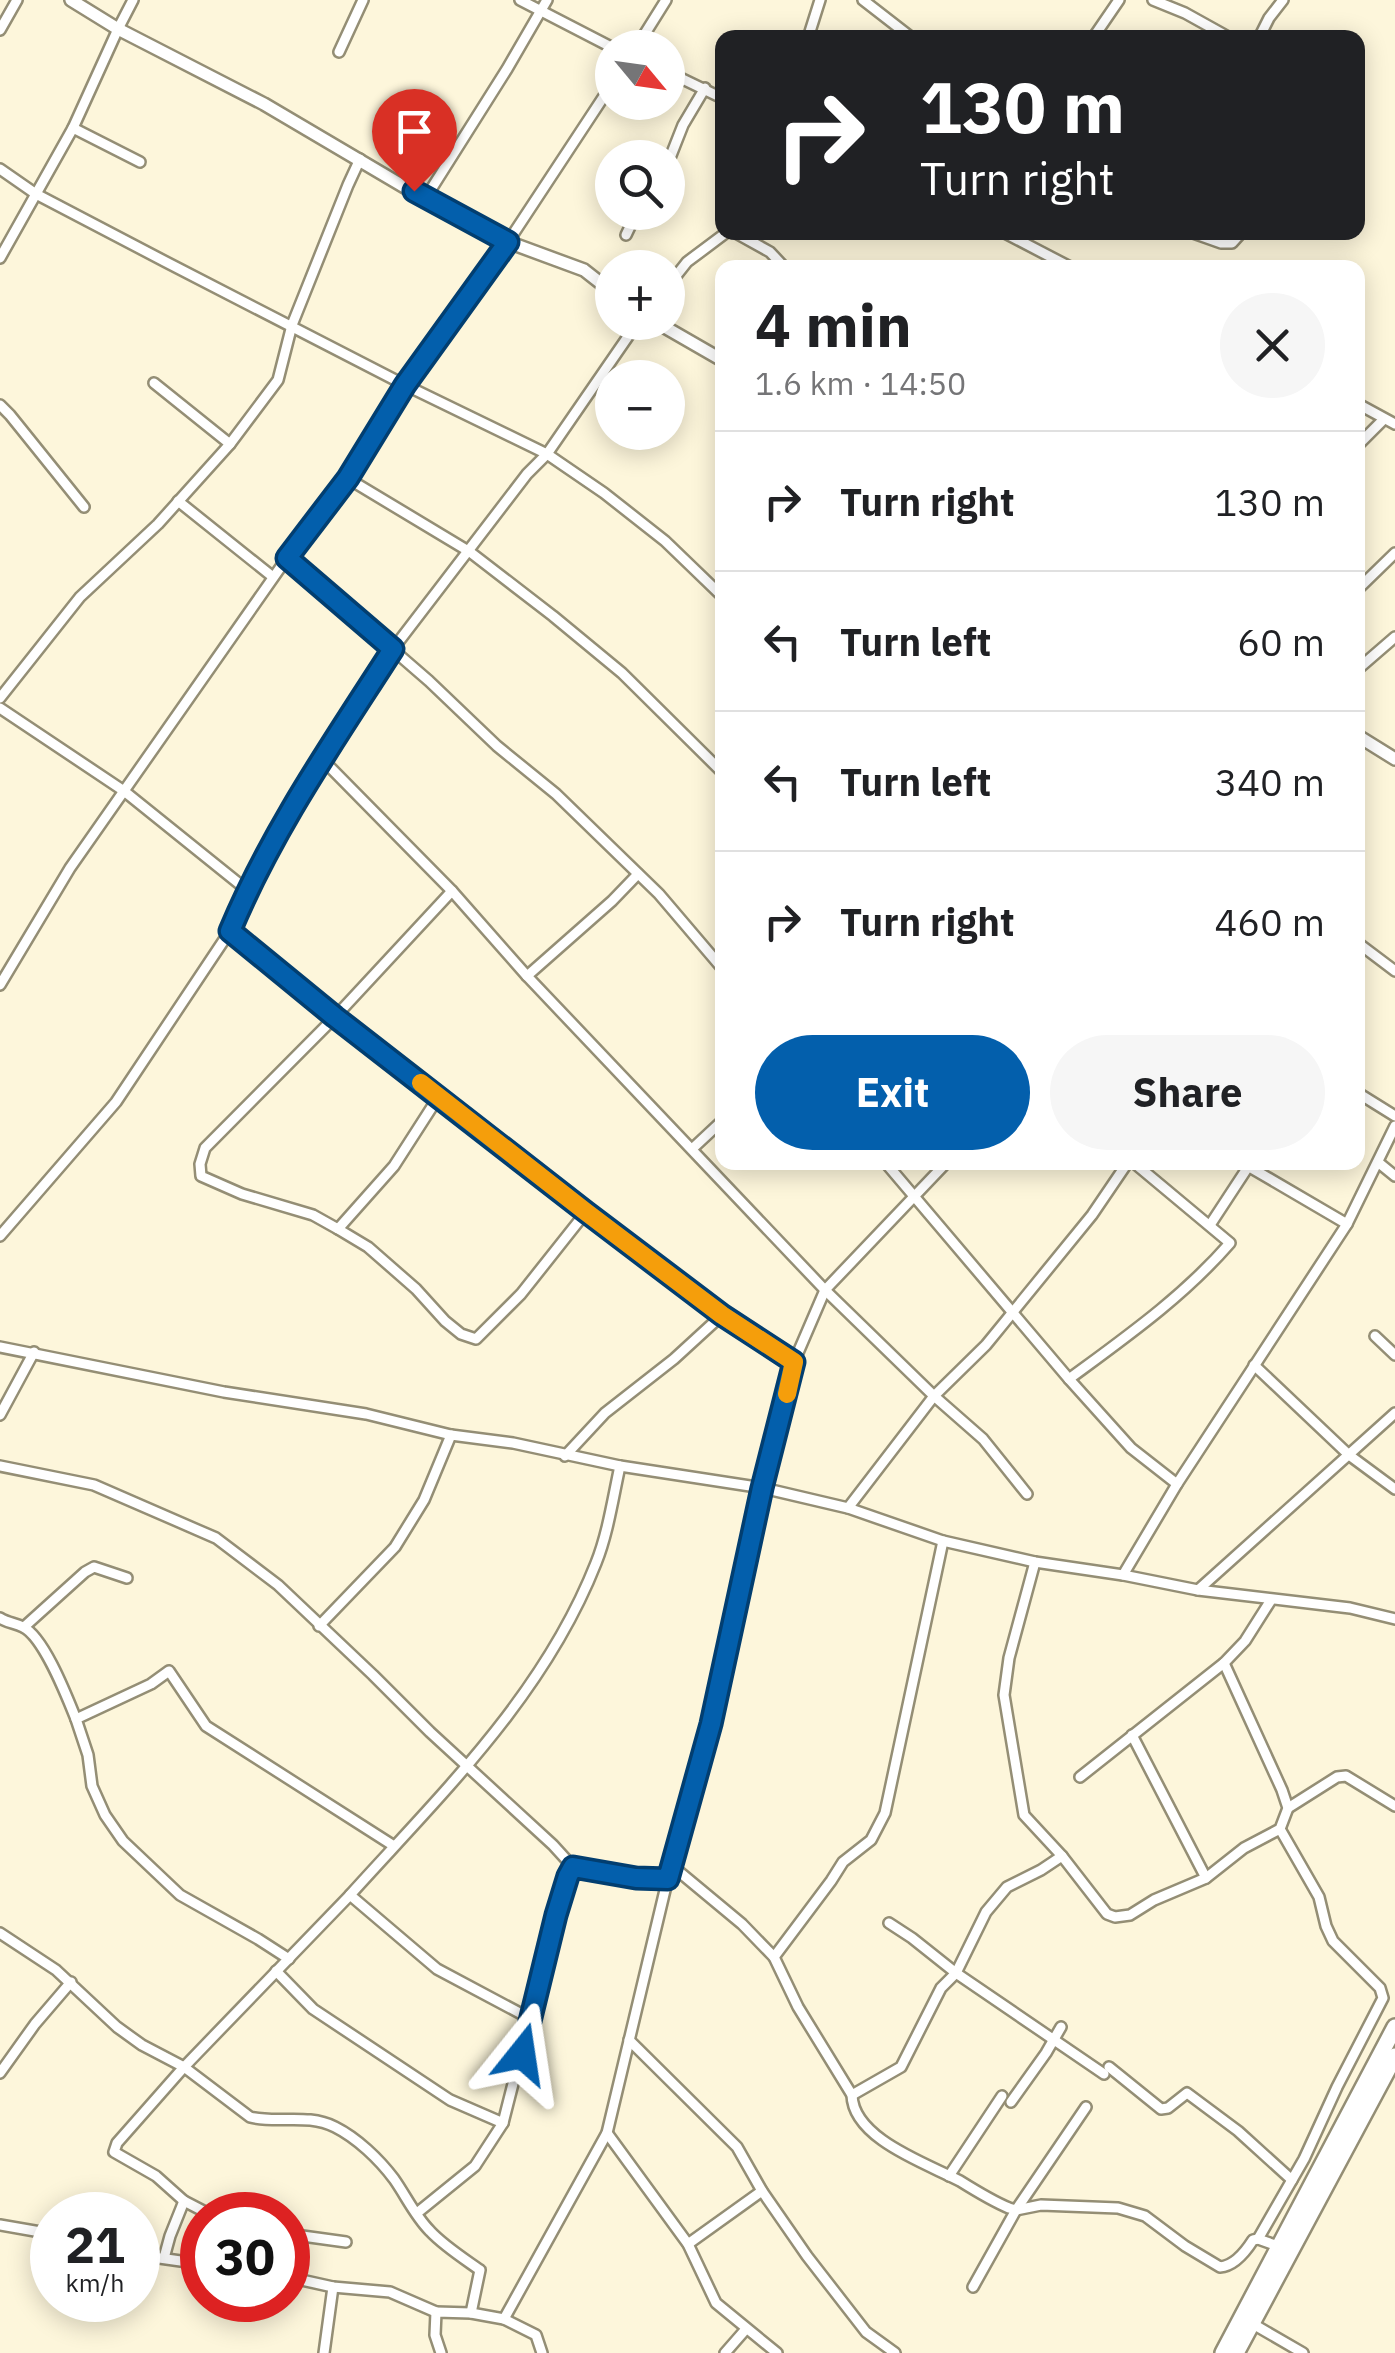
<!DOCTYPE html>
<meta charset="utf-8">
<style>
:root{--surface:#fff;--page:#f6f6f6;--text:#202124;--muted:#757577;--line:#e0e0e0;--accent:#035fac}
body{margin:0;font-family:"IBM Plex Sans",sans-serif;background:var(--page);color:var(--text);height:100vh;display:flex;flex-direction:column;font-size:38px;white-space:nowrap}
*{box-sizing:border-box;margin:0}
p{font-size:32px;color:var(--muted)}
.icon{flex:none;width:55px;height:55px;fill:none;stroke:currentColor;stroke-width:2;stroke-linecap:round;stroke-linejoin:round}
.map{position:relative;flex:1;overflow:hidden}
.panel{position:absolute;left:715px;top:260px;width:650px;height:910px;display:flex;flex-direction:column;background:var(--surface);border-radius:20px;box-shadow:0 5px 25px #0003}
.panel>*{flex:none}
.banner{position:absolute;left:715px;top:30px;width:650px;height:210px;border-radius:20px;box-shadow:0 5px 25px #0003;background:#202124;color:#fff;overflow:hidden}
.needle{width:65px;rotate:119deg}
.tools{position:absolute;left:595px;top:30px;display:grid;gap:20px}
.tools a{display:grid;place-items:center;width:90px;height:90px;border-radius:50%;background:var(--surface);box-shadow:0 5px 25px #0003;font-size:50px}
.speed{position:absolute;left:30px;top:2192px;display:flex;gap:20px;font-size:50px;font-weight:700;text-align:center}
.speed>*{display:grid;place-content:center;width:130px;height:130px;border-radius:50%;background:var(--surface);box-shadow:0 5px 25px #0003;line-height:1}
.speed small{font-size:25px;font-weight:400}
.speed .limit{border:15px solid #d22;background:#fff;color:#111}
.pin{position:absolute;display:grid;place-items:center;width:85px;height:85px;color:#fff;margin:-102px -42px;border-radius:50% 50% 50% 0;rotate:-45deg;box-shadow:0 0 10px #0007}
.pin .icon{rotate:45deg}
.me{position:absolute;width:110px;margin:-55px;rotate:15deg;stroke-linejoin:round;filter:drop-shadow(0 0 8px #0008)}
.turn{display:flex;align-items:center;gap:35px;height:210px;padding:0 40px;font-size:45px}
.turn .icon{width:130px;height:130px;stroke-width:2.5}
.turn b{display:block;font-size:70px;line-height:85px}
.round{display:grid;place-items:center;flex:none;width:105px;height:105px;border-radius:52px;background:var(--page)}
.head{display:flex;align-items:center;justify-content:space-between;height:170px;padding:0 40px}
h1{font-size:60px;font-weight:800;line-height:75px}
.action{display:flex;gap:20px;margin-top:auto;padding:20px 40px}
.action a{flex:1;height:115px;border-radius:60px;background:var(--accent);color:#fff;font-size:40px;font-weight:800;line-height:115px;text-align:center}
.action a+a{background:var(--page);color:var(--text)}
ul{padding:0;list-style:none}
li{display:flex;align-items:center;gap:30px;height:140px;padding:0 40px;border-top:2px solid var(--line)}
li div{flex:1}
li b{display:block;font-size:38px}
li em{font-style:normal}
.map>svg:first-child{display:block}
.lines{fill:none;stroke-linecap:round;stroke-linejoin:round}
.minor-casing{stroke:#948e75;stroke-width:14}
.tertiary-casing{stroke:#948e75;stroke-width:16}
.trunk-casing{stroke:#948e75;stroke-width:20}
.minor{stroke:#fff;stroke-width:9}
.tertiary{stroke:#fff;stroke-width:11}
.trunk{stroke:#fff;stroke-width:15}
.route-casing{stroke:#023e70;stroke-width:25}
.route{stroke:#035fac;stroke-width:18}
.slow{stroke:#f59e0b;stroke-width:18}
</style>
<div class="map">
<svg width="1395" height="2353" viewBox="0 0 1395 2353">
<rect width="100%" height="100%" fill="#fdf6db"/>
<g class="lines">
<!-- minor casing -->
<g class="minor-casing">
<g id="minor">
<polyline points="520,0 613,48"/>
<polyline points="863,0 912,38"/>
<polyline points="1153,0 1185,13 1230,38"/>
<polyline points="0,30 17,0"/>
<polyline points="808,38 820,0"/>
<polyline points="1093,38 1119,0"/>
<polyline points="1259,38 1269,18 1283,0"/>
<polyline points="636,48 666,0"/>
<polyline points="339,52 363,0"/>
<polyline points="668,72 722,98"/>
<polyline points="73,128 140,162"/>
<polyline points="668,163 683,125 705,88"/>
<polyline points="0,169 36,194 166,262 405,385 547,454 604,493 665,541 722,596"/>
<polyline points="425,199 507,69 547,0"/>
<polyline points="734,232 770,252 785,268"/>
<polyline points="1003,232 1072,268"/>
<polyline points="1190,232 1221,243 1232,243 1242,232"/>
<polyline points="626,235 637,212"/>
<polyline points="0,258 73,128 118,29 133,0"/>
<polyline points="668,286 687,262 727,232"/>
<polyline points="154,383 230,444"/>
<polyline points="1358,404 1395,424"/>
<polyline points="0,405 10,415 84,507"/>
<polyline points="1358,445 1384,419"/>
<polyline points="347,478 470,552 553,616 622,673 722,772"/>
<polyline points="178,501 273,577"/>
<polyline points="287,558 429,681 497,746 556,794 659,894 722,968"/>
<polyline points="1358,589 1395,553"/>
<polyline points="1358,669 1395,637"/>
<polyline points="0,698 80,597 158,524 230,444 278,380 292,325 348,185 360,159"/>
<polyline points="0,708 124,791 247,890"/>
<polyline points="322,759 452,891 527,976 825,1290 934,1396 983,1439 1027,1494"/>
<polyline points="452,891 335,1017 205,1148 200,1164 201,1176 242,1194 313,1215 338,1229 368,1247 416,1289 445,1321 461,1334 476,1339 521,1294 586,1212"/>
<polyline points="230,931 586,1212 722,1315 794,1362"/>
<polyline points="1358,943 1395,971"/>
<polyline points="527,976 612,901 638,874"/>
<polyline points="0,985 70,868 287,558 347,478 405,385 508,242 612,84"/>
<polyline points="1358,1093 1395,1116"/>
<polyline points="692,1149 722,1121"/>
<polyline points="885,1162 1069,1379 1131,1448 1177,1484"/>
<polyline points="1241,1162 1347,1224"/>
<polyline points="1379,1163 1395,1176"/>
<polyline points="1210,1225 1248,1167"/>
<polyline points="338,1229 394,1166 439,1096"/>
<polyline points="0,1236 116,1102 230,931 247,890 295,800 393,649 527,474 547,454 638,322"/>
<polyline points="1375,1336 1395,1355"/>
<polyline points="0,1347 224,1392 366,1414 451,1435 513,1443 620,1466 763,1488 848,1508 943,1541 1035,1562 1123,1575 1198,1590 1350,1608 1395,1619"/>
<polyline points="1254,1365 1349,1455 1395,1489"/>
<path d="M1069,1379C1126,1337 1183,1297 1230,1243L1133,1162"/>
<polyline points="0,1415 34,1352"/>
<polyline points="565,1456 605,1413 674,1359 722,1315"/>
<polyline points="0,1466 94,1485 216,1538 278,1585 373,1675 430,1732 553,1845 573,1867 568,1876 556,1915 503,2123 475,2166 417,2213"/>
<polyline points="848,1508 934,1396 986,1345 1092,1215 1128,1162"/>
<polyline points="1035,1562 1009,1658 1004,1695 1024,1815 1062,1856 1107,1914 1115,1917 1130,1915 1154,1900 1206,1878 1244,1848 1280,1829 1288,1808 1282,1790 1224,1663"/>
<polyline points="1123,1575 1177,1484 1347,1224 1395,1126"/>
<polyline points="1198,1590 1395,1413"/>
<path d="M0,1618C8,1623 15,1623 23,1627C44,1637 67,1697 76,1719"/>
<polyline points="319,1626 395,1547 424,1500 451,1435"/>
<polyline points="24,1627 85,1572 94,1567 127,1578"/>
<polyline points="1132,1735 1206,1878"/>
<polyline points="1080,1777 1224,1663 1245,1641 1271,1600"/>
<polyline points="1288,1808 1337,1777 1346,1776 1395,1806"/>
<path d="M671,1865L742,1924L774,1957L798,2007L852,2095C853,2139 928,2164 960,2181C976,2191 992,2201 1009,2208L1016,2210L1041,2205L1118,2208L1145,2216L1185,2246L1220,2267C1234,2266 1246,2251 1253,2240L1258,2239L1281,2247"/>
<polyline points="573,1867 637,1878 668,1879"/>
<polyline points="889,1923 912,1938 956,1973 1104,2074"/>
<path d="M0,1933L56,1970L117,2027L142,2045L184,2067L250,2117C278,2124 307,2113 335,2127C357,2138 379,2159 394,2179C406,2196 415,2216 430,2231C444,2246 463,2258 480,2270L471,2313"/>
<polyline points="774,1957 831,1881 843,1862 871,1840 885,1813 943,1541"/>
<polyline points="289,1959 258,1939 180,1895 123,1841 105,1815 92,1786 88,1755 76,1719 151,1684 169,1671 206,1726 394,1846"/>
<polyline points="276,1971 313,2009 450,2100 503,2123"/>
<path d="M531,2019L437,1969L350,1895C443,1792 544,1695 596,1563C608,1533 613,1498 620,1466"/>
<polyline points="629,2040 737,2147 762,2191 807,2256 866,2332 895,2353"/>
<polyline points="1109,2067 1161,2109 1168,2108 1187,2093 1238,2131 1292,2180"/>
<polyline points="0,2073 35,2024 71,1982"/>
<polyline points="852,2095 901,2067 941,1988 956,1973 986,1912 1007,1887 1041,1870 1062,1856"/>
<polyline points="1011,2102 1046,2053 1061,2027"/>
<polyline points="607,2133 688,2244 716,2303 777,2353"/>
<polyline points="949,2176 1002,2096"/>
<polyline points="211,2215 184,2201 156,2176 114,2152 117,2143 184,2067 350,1895"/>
<polyline points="0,2225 52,2234"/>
<polyline points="288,2234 346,2242"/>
<polyline points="1258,2239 1304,2159 1337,2087 1383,1998 1380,1988 1333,1941 1326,1926 1319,1897 1280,1829"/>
<polyline points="688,2244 762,2191"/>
<polyline points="138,2255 202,2264"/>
<polyline points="164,2258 170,2236 184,2201"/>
<polyline points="288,2277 333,2287 390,2292 436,2312"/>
<polyline points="973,2287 1016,2210 1086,2107"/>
<polyline points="504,2319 607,2133 671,1865 711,1724 763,1488 794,1362 825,1290 947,1162"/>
<polyline points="1253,2324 1303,2353"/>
<polyline points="324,2353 333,2287"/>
<polyline points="441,2353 435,2335 436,2312 471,2313 504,2319 536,2335 542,2353"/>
<polyline points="725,2353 746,2329"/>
</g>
</g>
<!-- tertiary casing -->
<g class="tertiary-casing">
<g id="tertiary">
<polyline points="71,0 118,29 264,104 425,199 508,242 584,270 612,292"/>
<polyline points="656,322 722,360"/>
<polyline points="1358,736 1395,759"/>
</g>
</g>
<!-- trunk casing -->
<g class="trunk-casing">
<g id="trunk">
<polyline points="1223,2353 1395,2027"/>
<polyline points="1236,2353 1395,2056"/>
</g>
</g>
<!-- minor -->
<use href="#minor" class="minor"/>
<!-- tertiary -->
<use href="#tertiary" class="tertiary"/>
<!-- trunk -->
<use href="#trunk" class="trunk"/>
</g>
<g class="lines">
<!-- route casing -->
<g class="route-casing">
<path id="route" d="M414,191L508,242L405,385L348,478L287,558L393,649C334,741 272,830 230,931L335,1017L586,1212L722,1315L794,1362L762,1488L711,1724L668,1879L636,1878L573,1867L568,1876L556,1915L522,2054"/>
</g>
<!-- route -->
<use href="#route" class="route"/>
<!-- slow -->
<polyline class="slow" points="421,1083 586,1212 722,1315 794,1362 787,1394"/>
</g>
</svg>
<div class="tools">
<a><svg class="needle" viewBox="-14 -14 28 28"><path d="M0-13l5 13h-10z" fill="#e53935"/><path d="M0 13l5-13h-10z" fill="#757577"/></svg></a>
<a><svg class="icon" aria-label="search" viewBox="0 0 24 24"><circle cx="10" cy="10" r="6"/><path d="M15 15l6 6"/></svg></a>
<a>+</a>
<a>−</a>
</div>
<div class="speed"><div>21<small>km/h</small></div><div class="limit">30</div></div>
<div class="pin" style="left:414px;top:191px;background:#d93025"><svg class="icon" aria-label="arrive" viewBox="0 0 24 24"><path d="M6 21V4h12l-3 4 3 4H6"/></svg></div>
<svg class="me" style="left:522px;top:2054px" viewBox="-20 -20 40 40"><path d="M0-17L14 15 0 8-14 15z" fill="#035fac" stroke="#fff" stroke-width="4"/></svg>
<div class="banner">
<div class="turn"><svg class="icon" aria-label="right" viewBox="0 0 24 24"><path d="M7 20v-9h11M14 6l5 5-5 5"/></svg><div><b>130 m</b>Turn right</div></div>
</div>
<section class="panel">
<div class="head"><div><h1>4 min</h1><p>1.6 km · 14:50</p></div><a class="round"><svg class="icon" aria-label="close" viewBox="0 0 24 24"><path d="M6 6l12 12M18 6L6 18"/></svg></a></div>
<ul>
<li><svg class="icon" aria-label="right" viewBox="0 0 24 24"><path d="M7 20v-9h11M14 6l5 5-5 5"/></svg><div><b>Turn right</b></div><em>130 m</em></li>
<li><svg class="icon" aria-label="left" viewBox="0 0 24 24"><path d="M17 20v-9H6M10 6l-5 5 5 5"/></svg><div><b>Turn left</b></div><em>60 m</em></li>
<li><svg class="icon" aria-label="left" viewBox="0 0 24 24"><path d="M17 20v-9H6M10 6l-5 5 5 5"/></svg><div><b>Turn left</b></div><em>340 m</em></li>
<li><svg class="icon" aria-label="right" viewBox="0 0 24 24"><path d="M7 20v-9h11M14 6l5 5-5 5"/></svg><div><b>Turn right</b></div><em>460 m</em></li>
</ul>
<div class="action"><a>Exit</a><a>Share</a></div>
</section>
</div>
